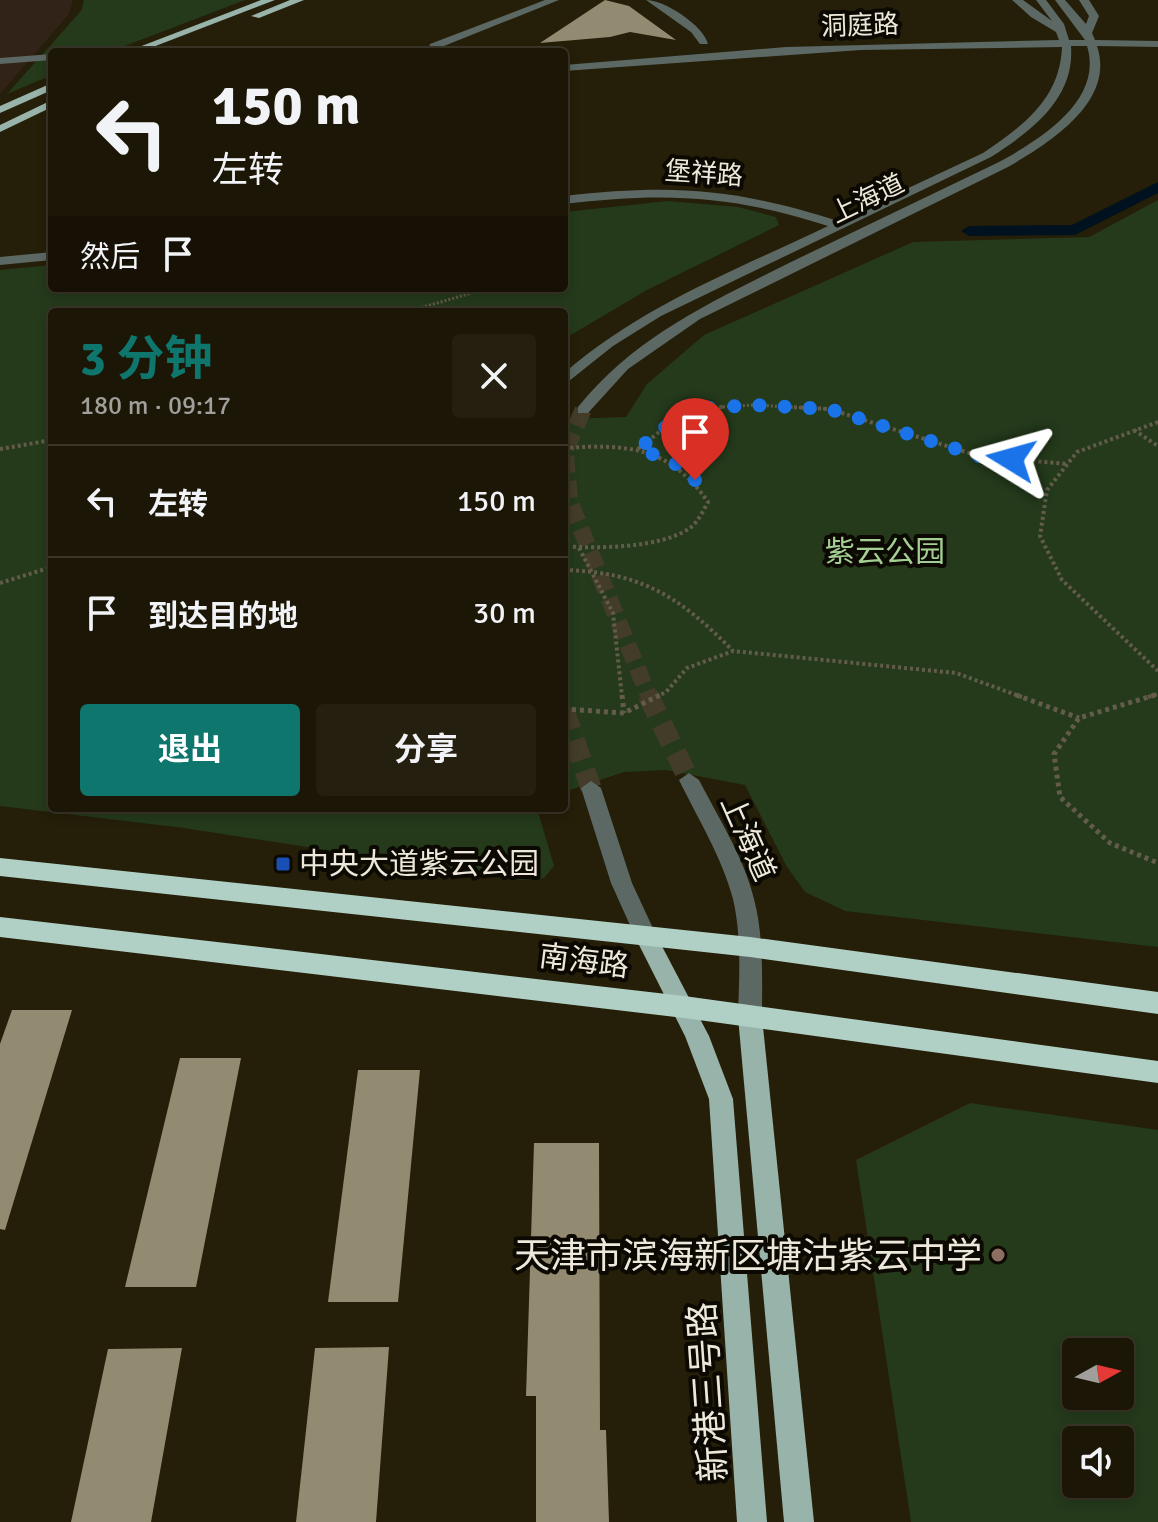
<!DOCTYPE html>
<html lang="zh">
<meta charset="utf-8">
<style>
:root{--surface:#1c1606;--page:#251f10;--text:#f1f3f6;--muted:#a09f9b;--line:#3a3528;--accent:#0f766e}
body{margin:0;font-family:Signika,"Noto Sans SC",sans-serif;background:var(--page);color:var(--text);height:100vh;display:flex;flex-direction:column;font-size:30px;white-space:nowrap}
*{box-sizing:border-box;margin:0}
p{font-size:26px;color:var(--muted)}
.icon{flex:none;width:44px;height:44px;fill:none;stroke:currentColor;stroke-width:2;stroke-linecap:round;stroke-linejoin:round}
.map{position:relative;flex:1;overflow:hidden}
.panel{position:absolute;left:48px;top:308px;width:520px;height:504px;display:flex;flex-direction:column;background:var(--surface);border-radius:8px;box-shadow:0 4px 12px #0003,0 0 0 2px var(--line)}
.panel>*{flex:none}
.banner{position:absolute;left:48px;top:48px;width:520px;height:244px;border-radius:8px;box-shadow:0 4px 12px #0003,0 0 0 2px var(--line);background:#1c1606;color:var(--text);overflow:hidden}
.needle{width:52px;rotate:82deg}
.controls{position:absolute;left:1062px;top:1338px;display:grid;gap:16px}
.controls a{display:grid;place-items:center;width:72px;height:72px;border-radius:8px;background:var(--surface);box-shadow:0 4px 12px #0003,0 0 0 2px var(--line);font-size:40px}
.pin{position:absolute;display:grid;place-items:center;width:68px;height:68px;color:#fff;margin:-82px -34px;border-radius:50% 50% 50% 0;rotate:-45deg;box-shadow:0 0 8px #0007}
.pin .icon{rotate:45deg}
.me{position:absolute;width:88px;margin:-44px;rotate:278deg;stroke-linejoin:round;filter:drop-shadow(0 0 6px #0008)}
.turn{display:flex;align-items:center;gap:28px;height:168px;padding:0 32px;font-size:36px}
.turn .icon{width:104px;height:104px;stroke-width:2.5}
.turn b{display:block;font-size:56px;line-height:68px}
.then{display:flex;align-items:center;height:76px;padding:0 32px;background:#0003;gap:16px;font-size:30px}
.round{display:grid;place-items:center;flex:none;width:84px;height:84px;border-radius:8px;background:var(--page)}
.head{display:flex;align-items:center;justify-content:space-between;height:136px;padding:0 32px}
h1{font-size:48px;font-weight:700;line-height:60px;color:var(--accent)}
.primary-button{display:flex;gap:16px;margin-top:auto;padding:16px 32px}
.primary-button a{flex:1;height:92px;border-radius:8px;background:var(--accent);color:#fff;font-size:32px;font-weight:700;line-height:92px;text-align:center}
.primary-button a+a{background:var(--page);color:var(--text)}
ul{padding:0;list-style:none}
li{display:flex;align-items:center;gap:24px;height:112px;padding:0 32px;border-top:2px solid var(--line)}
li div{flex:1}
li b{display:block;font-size:30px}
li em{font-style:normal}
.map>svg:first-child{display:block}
.commercial{fill:#312317}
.green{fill:#243a1b;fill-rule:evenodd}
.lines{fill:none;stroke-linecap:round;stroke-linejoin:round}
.canal{fill:#00111f;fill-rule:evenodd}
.building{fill:#928a71}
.minor-tunnel-far1{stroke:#433c28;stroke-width:17;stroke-dasharray:17 8;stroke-linecap:butt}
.minor-tunnel{stroke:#433c28;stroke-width:21;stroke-dasharray:21 11;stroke-linecap:butt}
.path-far2{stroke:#635c49;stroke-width:3;stroke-dasharray:2 2;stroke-linecap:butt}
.path-far1{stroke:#635c49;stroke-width:4;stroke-dasharray:3 3;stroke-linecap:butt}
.path{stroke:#635c49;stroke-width:5;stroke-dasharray:4 4;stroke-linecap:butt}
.minor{fill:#5b6864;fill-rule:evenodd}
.major{fill:#98b3aa;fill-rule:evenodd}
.highway{fill:#b0d0c6;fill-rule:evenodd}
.route{stroke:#1a73e8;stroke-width:14;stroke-dasharray:0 25.2}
.transit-dot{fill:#1a4fb4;stroke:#0c0902;stroke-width:3}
.education-dot{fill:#8d6e63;stroke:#0c0902;stroke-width:3}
.labels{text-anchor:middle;stroke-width:8;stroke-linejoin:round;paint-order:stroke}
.far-street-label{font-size:26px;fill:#ede8db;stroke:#0c0902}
.park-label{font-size:30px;fill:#a3d092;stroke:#0c0902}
.street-label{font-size:30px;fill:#ede8db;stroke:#0c0902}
.poi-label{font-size:30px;fill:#ede8db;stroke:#0c0902;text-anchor:start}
.near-poi-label{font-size:36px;fill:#ede8db;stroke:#0c0902;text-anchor:end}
.near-street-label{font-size:36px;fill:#ede8db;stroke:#0c0902}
</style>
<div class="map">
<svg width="1158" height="1522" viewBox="0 0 1158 1522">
<rect width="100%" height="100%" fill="#251e08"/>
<!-- commercial -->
<polygon class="commercial" points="0,0 73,0 69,14 0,94"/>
<!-- green -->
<g class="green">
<polygon points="84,0 245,0 109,52 52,52 52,75 7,94 81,11"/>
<polygon points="1158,200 1158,947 845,911 805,892 787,867 745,785 666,770 624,772 564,792 564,419 626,417 647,384 704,335 913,242 1089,237"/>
<polygon points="668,201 738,207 776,217 779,225 647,290 564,339 564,312 52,312 52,808 537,808 554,866 544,878 520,880 184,828 0,806 0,270 52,265 52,288 564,288 564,212"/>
<path d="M970,1103L1158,1130V1522H911L856,1160ZM1120,1352V1396H1076V1352ZM1120,1440V1484H1076V1440Z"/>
</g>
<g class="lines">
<!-- canal -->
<polygon class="canal" points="1158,182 1158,193 1075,235 969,236 961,231 969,226 1072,225"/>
</g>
<!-- building -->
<g class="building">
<polygon points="605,0 629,6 676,40 630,32 610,37 540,43"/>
<polygon points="12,1010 72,1010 5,1230 0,1229 0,1044"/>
<polygon points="180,1058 241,1058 196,1287 125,1287"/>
<polygon points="358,1070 420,1070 398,1302 328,1302"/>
<polygon points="534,1143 599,1143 600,1430 606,1430 609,1522 536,1522 536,1396 526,1396"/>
<polygon points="389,1347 376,1522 296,1522 315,1348"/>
<polygon points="182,1348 151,1522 71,1522 108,1349"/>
</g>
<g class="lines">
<!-- minor-tunnel-far1 -->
<polyline class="minor-tunnel-far1" points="583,410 565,451 570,502 649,697"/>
<!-- minor-tunnel -->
<g class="minor-tunnel">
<polyline points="648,695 689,780"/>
<polyline points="564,710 591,788"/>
</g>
<!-- path-far2 -->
<g class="path-far2">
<polyline points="564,271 567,270"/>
<polyline points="406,312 489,288"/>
<polyline points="691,409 754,405 826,409"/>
</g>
<!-- path-far1 -->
<g class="path-far1">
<polyline points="788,407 829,409 982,457 1068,464"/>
<polyline points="1158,422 1077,452 1047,490 1040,536 1062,580 1158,671"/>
<polyline points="1134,430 1158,446"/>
<path d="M564,448C627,444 669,446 708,502C703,511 698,522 690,528C661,548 598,549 564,546"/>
<polyline points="0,449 52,440"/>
<polyline points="638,449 688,409 724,407"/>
<polyline points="579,548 613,613 622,697"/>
<path d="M564,570C642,572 680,597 733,651"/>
<polyline points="0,583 52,567"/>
<polyline points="656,697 666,692 687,668 733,651 956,673 1022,697"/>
<polyline points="1148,697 1158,694"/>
</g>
<!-- path -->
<g class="path">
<polyline points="622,695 624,713"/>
<polyline points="1016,695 1079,718"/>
<polyline points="1155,695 1079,718 1054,754 1060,797 1110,843 1158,863"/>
<polyline points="564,709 624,713 660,695"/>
</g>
<!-- minor -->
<g class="minor">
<polygon points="545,0 559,0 439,48 438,52 428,52 430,44"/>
<path d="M646,0C665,0 704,26 708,44H700L691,32Z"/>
<path d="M1012,0H1023L1052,21L1036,0H1046L1064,24L1069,40H1085L1055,0H1065L1086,24L1089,16L1079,0H1089L1099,16L1092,33L1095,40L1158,41V47L1097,46C1116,102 1048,144 1008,167L700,319L628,369L588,413H578V407C634,337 711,302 789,263C859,229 929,196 999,162C1039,140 1104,101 1087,46H1071C1075,99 1031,131 991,157L661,316L613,346L564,385V373C643,305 734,271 828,226C732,195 664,192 564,204V196C671,184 735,188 838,221L983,153C1023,126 1060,99 1062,47L861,50L564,71V65L786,47L1059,40L1056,32L1031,17Z"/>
<polygon points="52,54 52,60 0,64 0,58"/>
<polygon points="52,252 52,260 0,265 0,257"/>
<path d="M689,773L699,780C719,819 744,857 754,899C764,937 762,978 762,1017L758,1023L750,1026L742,1023L738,1017C739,978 742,938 733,899C722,857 698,819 679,780Z"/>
<polygon points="591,781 601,788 632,883 657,937 654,943 638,943 611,883 581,788"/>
</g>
<!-- major -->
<g class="major">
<polygon points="261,0 275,0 140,52 126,52"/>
<polygon points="290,0 304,0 259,18 251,16"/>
<polygon points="52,83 52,90 0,113 0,106"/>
<polygon points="52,100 52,107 0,132 0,125"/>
<polygon points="646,929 654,931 709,1036 733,1099 767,1522 737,1522 709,1099 685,1036 635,937 638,931"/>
<polygon points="750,1008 758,1011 762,1017 814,1522 784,1522 738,1017 742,1011"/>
</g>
<!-- highway -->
<g class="highway">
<polygon points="0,858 750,937 1158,992 1158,1014 750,957 0,876"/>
<polygon points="0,917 684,996 1158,1061 1158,1083 684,1018 0,937"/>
</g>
</g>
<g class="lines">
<!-- route -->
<polyline class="route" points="695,480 672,461 638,449 688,409 754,405 829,409 982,457 1011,459"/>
</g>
<!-- markers -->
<rect class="transit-dot" x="275" y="856" width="16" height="16" rx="4"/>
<circle class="education-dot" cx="998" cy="1255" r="8"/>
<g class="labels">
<!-- far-street labels -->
<g class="far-street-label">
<text transform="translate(860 25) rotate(-2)" y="9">洞庭路</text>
<text transform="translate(704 173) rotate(4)" y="9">堡祥路</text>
<text transform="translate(867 198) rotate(-26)" y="9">上海道</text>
</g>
<!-- park labels -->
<g class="park-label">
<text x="885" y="562">紫云公园</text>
</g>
<!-- street labels -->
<g class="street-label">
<text transform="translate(748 838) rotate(66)" y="10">上海道</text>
<text transform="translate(584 961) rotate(7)" y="10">南海路</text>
</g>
<!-- poi labels -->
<g class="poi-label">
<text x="299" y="874">中央大道紫云公园</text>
</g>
<!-- near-poi labels -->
<g class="near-poi-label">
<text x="982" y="1268">天津市滨海新区塘沽紫云中学</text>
</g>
<!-- near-street labels -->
<g class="near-street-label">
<text transform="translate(707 1392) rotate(-94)" y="13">新港三号路</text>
</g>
</g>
</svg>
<div class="controls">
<a><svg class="needle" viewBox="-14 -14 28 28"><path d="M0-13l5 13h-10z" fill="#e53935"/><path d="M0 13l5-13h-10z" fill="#a09f9b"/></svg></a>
<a><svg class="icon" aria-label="sound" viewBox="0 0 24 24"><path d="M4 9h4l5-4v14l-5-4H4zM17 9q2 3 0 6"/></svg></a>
</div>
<div class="pin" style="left:695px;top:480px;background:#d93025"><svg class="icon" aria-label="arrive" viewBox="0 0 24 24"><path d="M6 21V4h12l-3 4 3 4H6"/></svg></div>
<svg class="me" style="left:1011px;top:459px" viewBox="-20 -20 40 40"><path d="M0-17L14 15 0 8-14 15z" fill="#1a73e8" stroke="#fff" stroke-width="4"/></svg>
<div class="banner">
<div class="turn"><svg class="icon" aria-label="left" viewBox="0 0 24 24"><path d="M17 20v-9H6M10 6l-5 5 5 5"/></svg><div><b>150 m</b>左转</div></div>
<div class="then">然后<svg class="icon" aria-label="arrive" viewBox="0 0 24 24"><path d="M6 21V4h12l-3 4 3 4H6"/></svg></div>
</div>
<section class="panel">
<div class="head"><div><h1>3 分钟</h1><p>180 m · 09:17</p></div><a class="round"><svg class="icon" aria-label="close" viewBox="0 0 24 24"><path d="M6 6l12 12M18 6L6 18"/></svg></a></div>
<ul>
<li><svg class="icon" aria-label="left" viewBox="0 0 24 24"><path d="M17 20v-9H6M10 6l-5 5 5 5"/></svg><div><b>左转</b></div><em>150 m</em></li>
<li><svg class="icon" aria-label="arrive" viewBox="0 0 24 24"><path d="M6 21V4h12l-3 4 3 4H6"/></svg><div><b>到达目的地</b></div><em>30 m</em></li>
</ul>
<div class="primary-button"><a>退出</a><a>分享</a></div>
</section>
</div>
